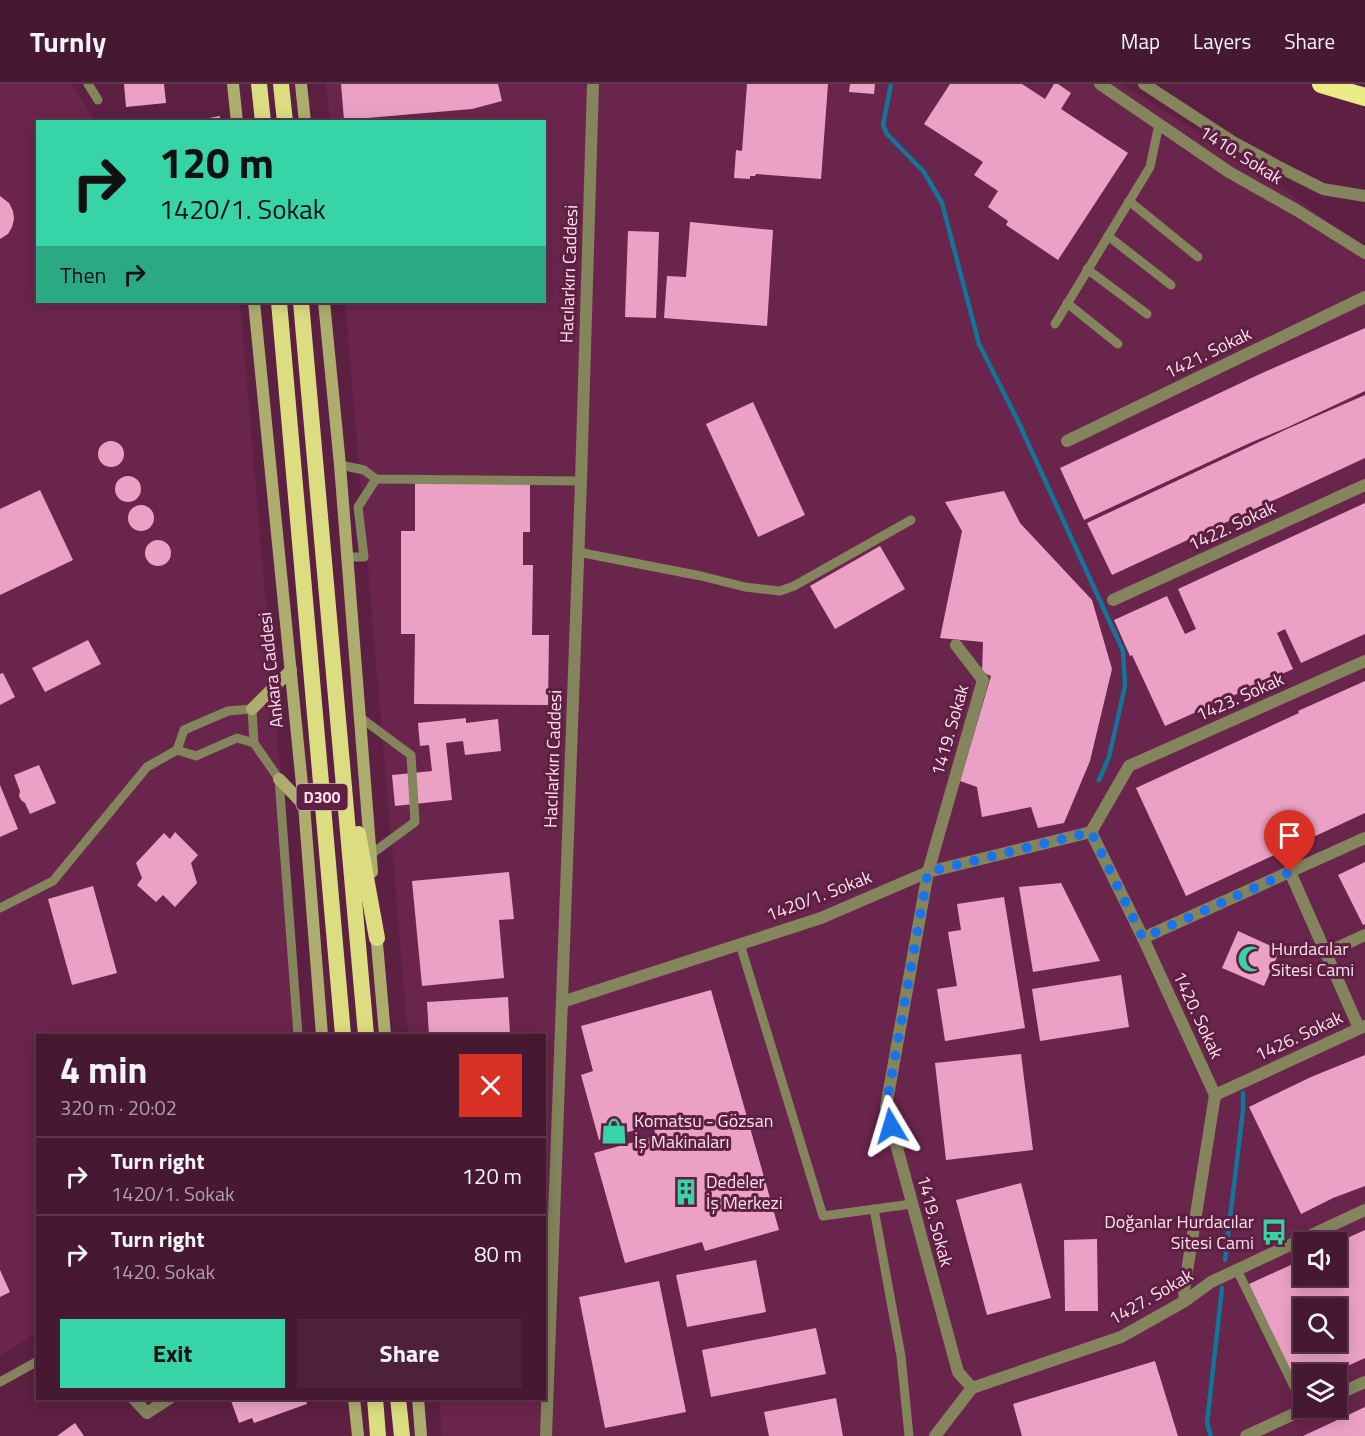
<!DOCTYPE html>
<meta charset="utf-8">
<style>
:root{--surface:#461832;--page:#4d213a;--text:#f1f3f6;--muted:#b0a0ac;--line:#5e374d;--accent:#36d4a7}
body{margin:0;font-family:"Titillium Web",sans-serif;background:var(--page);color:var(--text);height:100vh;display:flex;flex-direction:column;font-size:22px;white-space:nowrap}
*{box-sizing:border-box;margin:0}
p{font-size:20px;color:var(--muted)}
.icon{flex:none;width:33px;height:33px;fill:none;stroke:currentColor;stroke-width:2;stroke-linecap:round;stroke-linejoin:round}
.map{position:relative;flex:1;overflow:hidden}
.details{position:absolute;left:36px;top:950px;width:510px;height:366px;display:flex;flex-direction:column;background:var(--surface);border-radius:0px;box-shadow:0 3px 15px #0003,0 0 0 2px var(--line)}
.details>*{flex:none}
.guide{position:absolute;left:36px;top:36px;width:510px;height:183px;border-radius:0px;box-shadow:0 3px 15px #0003,0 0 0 2px var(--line);background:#36d4a7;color:#111;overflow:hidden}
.fabs{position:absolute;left:1293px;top:1148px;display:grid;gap:12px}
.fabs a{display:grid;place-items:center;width:54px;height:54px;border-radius:0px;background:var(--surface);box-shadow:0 3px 15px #0003,0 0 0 2px var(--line);font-size:30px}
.pin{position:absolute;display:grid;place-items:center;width:51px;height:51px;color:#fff;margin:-62px -26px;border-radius:50% 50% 50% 0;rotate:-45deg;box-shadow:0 0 6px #0007}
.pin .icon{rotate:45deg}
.me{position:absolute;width:66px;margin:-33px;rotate:353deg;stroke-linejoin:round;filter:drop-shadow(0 0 4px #0008)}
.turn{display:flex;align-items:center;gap:21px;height:126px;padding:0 24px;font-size:27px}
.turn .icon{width:78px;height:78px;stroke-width:2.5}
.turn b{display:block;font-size:42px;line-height:51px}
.then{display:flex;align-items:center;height:57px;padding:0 24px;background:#0003;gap:12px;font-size:22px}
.round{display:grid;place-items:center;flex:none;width:63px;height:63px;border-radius:0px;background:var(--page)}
.head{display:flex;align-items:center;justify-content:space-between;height:102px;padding:0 24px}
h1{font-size:36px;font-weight:700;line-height:45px}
.primary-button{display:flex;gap:12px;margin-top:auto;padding:12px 24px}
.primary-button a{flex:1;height:69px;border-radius:0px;background:var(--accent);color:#111;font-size:24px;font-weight:700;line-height:69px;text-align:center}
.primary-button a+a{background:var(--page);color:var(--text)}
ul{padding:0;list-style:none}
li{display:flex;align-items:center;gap:18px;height:78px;padding:0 24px;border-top:2px solid var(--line)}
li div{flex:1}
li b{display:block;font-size:22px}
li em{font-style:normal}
header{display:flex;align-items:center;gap:36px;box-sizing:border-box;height:84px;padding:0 30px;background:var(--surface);border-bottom:2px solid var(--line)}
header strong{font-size:28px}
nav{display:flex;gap:33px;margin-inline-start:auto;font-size:21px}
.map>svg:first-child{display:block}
.built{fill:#6a254c;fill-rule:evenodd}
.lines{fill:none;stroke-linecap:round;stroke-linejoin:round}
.stream{stroke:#12769a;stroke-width:4.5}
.building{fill:#eba1c5;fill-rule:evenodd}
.service{stroke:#84845d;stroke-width:9}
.pedestrian{stroke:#84845d;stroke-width:12}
.minor{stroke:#84845d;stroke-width:12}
.tertiary{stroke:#84845d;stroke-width:12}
.secondary{stroke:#adae6e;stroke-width:12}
.trunk{stroke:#dcdc80;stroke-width:16}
.motorway{stroke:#ebeb85;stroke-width:18}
.route{stroke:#1a73e8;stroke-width:10;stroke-dasharray:0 18}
.labels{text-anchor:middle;stroke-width:6;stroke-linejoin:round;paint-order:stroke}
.shield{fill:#5d2042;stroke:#cea5ba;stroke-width:1.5}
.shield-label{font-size:16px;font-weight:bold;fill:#fedeed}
.street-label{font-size:18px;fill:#fedeed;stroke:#5d2042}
.poi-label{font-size:18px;fill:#fedeed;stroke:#5d2042;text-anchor:start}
</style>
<header>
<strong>Turnly</strong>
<nav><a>Map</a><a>Layers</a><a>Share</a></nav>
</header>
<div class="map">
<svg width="1365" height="1352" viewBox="0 0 1365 1352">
<rect width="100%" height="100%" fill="#5d2042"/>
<!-- built -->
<g class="built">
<polygon points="0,0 72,0 95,37 38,38 38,218 240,218 303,951 38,951 37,1249 0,1272"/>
<path d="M326,0H1121L1259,86L1365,166V1352H442L439,1314H544V951H408L345,218H544V38L330,37ZM1304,1158H1336V1191H1304ZM1304,1224H1336V1257H1304ZM1304,1290H1336V1323H1304Z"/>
</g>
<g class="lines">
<!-- stream -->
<g class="stream">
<polyline points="891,0 883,41 887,50 924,88 942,119 979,260 1017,335 1123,567 1125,602 1109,673 1099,696"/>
<polyline points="1225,1176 1243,1026 1243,1009"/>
<polyline points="1211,1352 1207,1339 1222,1204"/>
</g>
</g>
<!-- building -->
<g class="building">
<polygon points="124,0 164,0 166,19 126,23"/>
<polygon points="341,0 498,0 502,17 472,25 344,36"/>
<polygon points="747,0 828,0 821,95 756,90 755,92 750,92 750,95 734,94 736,66 742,67"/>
<polygon points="850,0 875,0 874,10 849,8"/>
<polygon points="950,0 1022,0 1045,15 1054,0 1058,0 1071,9 1061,25 1128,69 1058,176 1006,141 1008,137 988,123 998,107 974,91 983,78 924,40"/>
<polygon points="220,32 220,38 198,38 198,36"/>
<polygon points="0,112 9,119 13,127 14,135 12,143 8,150 0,155"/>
<polygon points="690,138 773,146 767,242 664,234 667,192 686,193"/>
<polygon points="628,147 659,148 656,234 625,233"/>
<polygon points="1365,244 1365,307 1286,344 1252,358 1084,436 1060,384 1260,290"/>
<polygon points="1365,311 1365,374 1112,491 1087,439 1287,345"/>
<polygon points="753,318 805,431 758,453 706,340"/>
<circle cx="111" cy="370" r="13"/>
<circle cx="128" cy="405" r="13"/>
<polygon points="415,399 530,400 530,448 523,448 523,481 533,481 532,551 549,551 548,621 414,620 415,550 401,550 401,447 415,447"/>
<polygon points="40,406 73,476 0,511 0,425"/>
<polygon points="1004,407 1020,439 1092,516 1112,585 1090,677 1064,739 1038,744 1031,723 982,733 977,703 960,697 991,592 982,588 983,558 940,554 962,447 945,418"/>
<polygon points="1365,419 1365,550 1301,579 1285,545 1277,549 1293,585 1165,642 1132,571 1130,572 1114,536 1167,512 1185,550 1196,545 1178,505"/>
<circle cx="141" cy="434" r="13"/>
<circle cx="158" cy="469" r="13"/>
<polygon points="880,462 905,505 835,545 810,502"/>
<polygon points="88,556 101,580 45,608 32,584"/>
<polygon points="3,589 15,613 0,621 0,590"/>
<polygon points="1365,597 1365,729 1186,812 1136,704 1299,629 1298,627"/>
<polygon points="466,634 466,639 498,635 501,667 465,671 463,657 446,659 452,716 395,722 392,691 432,687 429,661 420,662 418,639"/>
<polygon points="39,681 56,719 30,730 25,719 21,716 19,712 20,707 14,691"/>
<polygon points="0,701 18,745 0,753"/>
<polygon points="175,748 198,771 191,779 197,799 175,823 163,811 156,818 137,801 142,794 136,779 164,749 170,755"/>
<polygon points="1365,778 1365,840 1363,841 1338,791"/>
<polygon points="509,788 514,835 499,836 504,894 422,902 412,797"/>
<polygon points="1061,799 1100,877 1033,888 1019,803"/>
<polygon points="93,802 117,889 72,901 48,815"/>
<polygon points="1004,813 1025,944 945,957 937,905 957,902 948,848 961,846 957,820"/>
<polygon points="1238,847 1280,866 1264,902 1222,884"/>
<polygon points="1121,891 1129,943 1040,957 1032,905"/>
<polygon points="711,906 779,1146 705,1167 702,1158 625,1179 594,1069 656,1052 653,1041 599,1056 581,991 593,987 581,942"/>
<polygon points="508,913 510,951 429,951 427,918"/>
<polygon points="1021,970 1033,1066 946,1076 935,979"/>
<polygon points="1365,971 1365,1102 1333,1114 1301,1130 1249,1023 1311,993"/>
<polygon points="1021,1099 1051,1214 987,1231 956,1116"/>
<path d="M1365,1146V1274L1330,1290H1304V1303L1298,1305L1249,1200L1304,1175V1191H1336V1159ZM1304,1224H1336V1257H1304Z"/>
<polygon points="1097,1155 1098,1227 1065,1227 1064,1156"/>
<polygon points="756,1176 766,1228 687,1243 676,1191"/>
<polygon points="0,1186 10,1208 0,1213"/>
<polygon points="659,1197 686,1328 605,1344 579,1213"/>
<polygon points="816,1244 826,1290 711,1313 702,1266"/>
<polygon points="1155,1277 1178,1352 1022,1352 1013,1320"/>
<polygon points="230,1314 305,1314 307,1320 254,1339 252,1334 239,1339"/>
<polygon points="836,1314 843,1352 769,1352 764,1328"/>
<polygon points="1365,1323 1365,1352 1303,1352"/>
<polygon points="75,1339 84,1352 57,1352"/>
</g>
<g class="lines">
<!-- service -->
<g class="service">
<polyline points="88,0 98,16"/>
<polyline points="1129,117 1198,173"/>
<polyline points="1108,152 1171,201"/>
<polyline points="1087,185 1147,230"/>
<polyline points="1067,219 1118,260"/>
<polyline points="1055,240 1150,83 1159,40"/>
<polyline points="340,381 364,386 376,395 581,397"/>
<polyline points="578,468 701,492 745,503 780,507 794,502 911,436"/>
<polyline points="346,473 364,473 358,423 376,395"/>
<polyline points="361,634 411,671 415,738 370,771"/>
<polyline points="254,659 237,654 196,672 177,666 184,646 228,627 252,625 254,659 279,695 298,951"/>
<polyline points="0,824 53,797 147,683 177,666"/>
<polyline points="740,860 823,1132 912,1120"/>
<polyline points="874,1125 901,1272 909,1352"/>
<polyline points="1237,1186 1304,1323"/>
<polyline points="0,1298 38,1277"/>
</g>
<!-- pedestrian -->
<polyline class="pedestrian" points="133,1314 147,1329 170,1314"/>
<!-- minor -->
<g class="minor">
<polyline points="1067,357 1365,213"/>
<polyline points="1113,516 1365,401"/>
<polyline points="956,561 983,596 928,788 886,1023 958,1288 972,1304"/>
<polyline points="1091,748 1143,854 1215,1011 1184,1206 1185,1217"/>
<polyline points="1091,748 1129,682 1365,577"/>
<polyline points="1290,788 1359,944"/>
<polyline points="1143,854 1365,754"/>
<polyline points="1326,869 1365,851"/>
<polyline points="562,918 821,834 928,788 1091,748"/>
<polyline points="1215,1011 1365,942"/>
<polyline points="1336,1311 1365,1298"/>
<polyline points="935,1352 972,1304 1121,1253 1185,1217 1211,1198 1365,1126"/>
<polyline points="1246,1352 1309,1323"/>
</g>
<!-- tertiary -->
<g class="tertiary">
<polyline points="1100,0 1229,88 1298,127 1365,169"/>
<polyline points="1144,0 1233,58 1279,83 1323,105 1365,112"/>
<polyline points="546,1352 581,397 593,0"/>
</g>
<!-- secondary -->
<g class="secondary">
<polyline points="233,0 237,38"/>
<polyline points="301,0 305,38"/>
<polyline points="254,218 304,721 322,951"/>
<polyline points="324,218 340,381 372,788"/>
<polyline points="252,625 291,586"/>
<polyline points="279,695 304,721"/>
<polyline points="376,848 385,951"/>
<polyline points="354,1314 358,1352"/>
<polyline points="418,1314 421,1352"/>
</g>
<!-- trunk -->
<g class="trunk">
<polyline points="259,0 263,38"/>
<polyline points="281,0 285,38"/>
<polyline points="279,218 343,951"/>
<polyline points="301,218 366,951"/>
<polyline points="358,750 377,854"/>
<polyline points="375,1314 378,1352"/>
<polyline points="398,1314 402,1352"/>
</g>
<!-- motorway -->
<polyline class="motorway" points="1321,0 1365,13"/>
</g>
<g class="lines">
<!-- route -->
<polyline class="route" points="891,1042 886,1023 928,788 1091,748 1143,854 1290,788"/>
</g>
<!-- icons -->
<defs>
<g id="mosque-bare" transform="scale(2.07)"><path d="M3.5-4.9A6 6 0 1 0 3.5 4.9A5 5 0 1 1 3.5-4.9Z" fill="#36d4a7" stroke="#5d2042" stroke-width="2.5" paint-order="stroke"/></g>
<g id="shop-bare" transform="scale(2.07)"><path d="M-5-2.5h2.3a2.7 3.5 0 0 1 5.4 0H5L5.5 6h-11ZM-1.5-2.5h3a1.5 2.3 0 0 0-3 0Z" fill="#36d4a7" stroke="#5d2042" stroke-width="2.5" paint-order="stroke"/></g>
<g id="building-bare" transform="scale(2.07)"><path d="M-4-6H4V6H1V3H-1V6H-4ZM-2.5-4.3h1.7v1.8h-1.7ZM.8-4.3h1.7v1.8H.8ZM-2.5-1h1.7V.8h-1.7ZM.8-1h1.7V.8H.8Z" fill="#36d4a7" stroke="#5d2042" stroke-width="2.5" paint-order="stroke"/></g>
<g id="bus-bare" transform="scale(2.07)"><path d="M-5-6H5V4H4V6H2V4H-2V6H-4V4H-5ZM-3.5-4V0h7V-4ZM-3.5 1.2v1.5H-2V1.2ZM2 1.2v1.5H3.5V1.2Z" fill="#36d4a7" stroke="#5d2042" stroke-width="2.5" paint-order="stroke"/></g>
</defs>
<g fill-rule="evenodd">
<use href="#mosque-bare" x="1251" y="875"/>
<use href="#shop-bare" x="614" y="1047"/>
<use href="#building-bare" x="686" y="1108"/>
<use href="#bus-bare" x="1274" y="1148"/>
</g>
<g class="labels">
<!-- shield labels -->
<rect class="shield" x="296.5" y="700" width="51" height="26" rx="4.5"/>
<g class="shield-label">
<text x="322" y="719">D300</text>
</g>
<!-- street labels -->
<g class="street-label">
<text transform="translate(1241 71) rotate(32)" y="6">1410. Sokak</text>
<text transform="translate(569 190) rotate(-88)" y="6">Hacılarkırı Caddesi</text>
<text transform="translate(1208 269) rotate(-26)" y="6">1421. Sokak</text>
<text transform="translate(1232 442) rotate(-25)" y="6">1422. Sokak</text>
<text transform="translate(271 586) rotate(-96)" y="6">Ankara Caddesi</text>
<text transform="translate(1240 613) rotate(-24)" y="6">1423. Sokak</text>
<text transform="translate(950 646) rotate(-74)" y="6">1419. Sokak</text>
<text transform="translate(553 675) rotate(-88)" y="6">Hacılarkırı Caddesi</text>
<text transform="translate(819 812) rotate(-21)" y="6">1420/1. Sokak</text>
<text transform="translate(1198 931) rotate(65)" y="6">1420. Sokak</text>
<text transform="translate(1299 952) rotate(-25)" y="6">1426. Sokak</text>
<text transform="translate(935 1137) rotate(75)" y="6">1419. Sokak</text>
<text transform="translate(1151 1213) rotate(-30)" y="6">1427. Sokak</text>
</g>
<!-- poi labels -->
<g class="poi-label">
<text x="1271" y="871">Hurdacılar<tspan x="1271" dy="21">Sitesi Cami</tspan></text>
<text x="634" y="1043">Komatsu - Gözsan<tspan x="634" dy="21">İş Makinaları</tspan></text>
<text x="706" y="1104">Dedeler<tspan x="706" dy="21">İş Merkezi</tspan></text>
<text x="1254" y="1144" text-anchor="end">Doğanlar Hurdacılar<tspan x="1254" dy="21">Sitesi Cami</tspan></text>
</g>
</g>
</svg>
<div class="fabs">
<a><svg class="icon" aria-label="sound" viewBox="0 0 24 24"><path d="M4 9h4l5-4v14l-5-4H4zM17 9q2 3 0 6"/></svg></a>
<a><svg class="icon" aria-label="search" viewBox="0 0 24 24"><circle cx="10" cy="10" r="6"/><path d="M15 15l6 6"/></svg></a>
<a><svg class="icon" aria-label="layers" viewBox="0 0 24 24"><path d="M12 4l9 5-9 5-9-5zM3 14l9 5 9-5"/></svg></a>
</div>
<div class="pin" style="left:1290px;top:788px;background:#d93025"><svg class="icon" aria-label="arrive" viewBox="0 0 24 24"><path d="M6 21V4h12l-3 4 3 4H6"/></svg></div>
<svg class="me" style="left:891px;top:1042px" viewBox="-20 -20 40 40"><path d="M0-17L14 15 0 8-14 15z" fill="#1a73e8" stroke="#fff" stroke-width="4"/></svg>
<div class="guide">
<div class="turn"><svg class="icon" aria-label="right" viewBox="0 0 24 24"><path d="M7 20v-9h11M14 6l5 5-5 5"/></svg><div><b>120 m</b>1420/1. Sokak</div></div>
<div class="then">Then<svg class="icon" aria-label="right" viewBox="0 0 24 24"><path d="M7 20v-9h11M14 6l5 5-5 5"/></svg></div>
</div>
<section class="details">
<div class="head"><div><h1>4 min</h1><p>320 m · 20:02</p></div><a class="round" style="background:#d93025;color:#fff"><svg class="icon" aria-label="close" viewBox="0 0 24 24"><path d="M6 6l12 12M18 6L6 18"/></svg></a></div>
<ul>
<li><svg class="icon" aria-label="right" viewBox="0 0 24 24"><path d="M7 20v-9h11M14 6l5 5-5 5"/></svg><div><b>Turn right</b><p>1420/1. Sokak</p></div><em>120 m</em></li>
<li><svg class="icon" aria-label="right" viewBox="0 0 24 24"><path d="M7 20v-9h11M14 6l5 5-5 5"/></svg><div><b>Turn right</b><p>1420. Sokak</p></div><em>80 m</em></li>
</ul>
<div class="primary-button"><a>Exit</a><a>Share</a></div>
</section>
</div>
